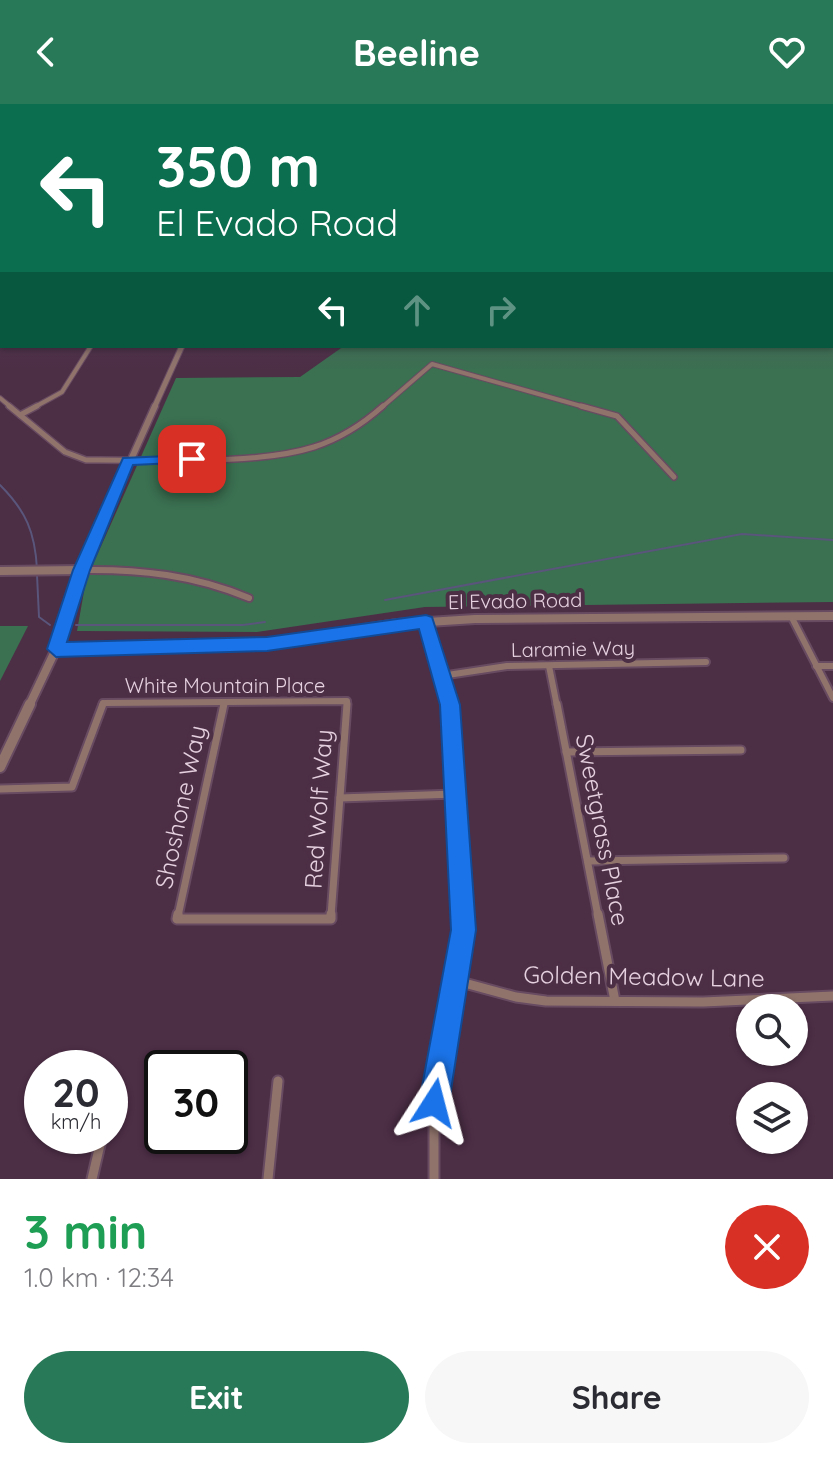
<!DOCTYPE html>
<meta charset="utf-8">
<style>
:root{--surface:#fff;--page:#f7f7f7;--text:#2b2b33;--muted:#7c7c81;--accent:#287958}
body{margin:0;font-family:Quicksand,sans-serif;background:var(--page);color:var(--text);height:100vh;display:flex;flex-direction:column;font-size:30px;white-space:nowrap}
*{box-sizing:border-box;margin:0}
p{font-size:26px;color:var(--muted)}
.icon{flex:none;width:44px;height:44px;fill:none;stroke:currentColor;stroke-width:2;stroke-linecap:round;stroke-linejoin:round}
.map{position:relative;height:1075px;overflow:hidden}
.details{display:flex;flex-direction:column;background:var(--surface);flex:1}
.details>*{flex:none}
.banner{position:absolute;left:0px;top:0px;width:834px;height:244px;box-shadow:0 2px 6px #0004;background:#0b6e4f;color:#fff;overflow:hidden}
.buttons{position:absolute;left:736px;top:890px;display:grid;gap:16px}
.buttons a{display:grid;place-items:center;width:72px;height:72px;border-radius:50%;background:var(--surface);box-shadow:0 2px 6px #0004;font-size:40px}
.speed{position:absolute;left:24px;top:946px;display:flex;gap:16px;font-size:40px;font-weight:700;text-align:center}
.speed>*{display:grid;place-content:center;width:104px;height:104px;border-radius:50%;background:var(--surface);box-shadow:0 2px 6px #0004;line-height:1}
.speed small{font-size:20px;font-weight:400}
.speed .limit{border:4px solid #111;border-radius:12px;background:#fff;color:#111}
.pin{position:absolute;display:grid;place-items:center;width:68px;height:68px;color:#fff;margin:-34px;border-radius:16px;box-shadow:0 4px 12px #0006}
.me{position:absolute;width:88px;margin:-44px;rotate:9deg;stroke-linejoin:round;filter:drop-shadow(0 0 6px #0008)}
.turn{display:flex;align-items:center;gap:28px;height:168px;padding:0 24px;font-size:36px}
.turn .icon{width:104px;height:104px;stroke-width:2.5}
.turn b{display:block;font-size:56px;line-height:68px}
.lanes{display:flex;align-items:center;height:76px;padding:0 24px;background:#0003;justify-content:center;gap:40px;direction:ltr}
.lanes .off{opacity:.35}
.round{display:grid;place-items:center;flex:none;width:84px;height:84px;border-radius:42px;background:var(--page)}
.headline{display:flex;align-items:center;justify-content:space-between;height:136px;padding:0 24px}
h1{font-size:48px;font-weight:800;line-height:60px;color:#1e9e55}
.primary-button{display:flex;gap:16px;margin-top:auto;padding:16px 24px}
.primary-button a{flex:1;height:92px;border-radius:48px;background:var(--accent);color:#fff;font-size:32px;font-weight:800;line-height:92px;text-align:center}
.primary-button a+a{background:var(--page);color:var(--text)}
header{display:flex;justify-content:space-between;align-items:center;height:104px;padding:0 24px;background:var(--accent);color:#fff;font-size:36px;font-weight:800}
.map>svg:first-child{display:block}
.green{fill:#3b7051}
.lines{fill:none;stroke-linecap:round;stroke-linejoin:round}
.stream{stroke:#59557b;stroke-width:2}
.minor-far4-casing{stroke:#684b61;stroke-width:6}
.minor-far3-casing{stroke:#684b61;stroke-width:8}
.minor-far2-casing{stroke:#684b61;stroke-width:10}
.minor-far1-casing{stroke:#684b61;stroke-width:11}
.minor-casing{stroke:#684b61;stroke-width:13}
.tertiary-far3-casing{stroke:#684b61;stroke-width:7}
.tertiary-far2-casing{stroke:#684b61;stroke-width:9}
.tertiary-far1-casing{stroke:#684b61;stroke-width:12}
.tertiary-casing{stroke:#684b61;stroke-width:14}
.minor-far4{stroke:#90746c;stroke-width:4}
.minor-far3{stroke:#90746c;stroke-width:5}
.minor-far2{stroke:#90746c;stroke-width:6}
.minor-far1{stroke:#90746c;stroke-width:7}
.minor{stroke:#90746c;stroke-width:9}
.tertiary-far3{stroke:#90746c;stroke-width:5}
.tertiary-far2{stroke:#90746c;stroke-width:6}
.tertiary-far1{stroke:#90746c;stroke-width:8}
.tertiary{stroke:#90746c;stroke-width:10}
.route{fill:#1a73e8;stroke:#114b97;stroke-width:2}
.labels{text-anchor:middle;stroke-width:8;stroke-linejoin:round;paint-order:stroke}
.street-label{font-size:20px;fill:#e5d1df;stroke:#4c2e45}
.near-street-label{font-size:24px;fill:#e5d1df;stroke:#4c2e45}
</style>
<header><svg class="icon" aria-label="back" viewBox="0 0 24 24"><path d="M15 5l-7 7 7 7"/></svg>Beeline<svg class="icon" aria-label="heart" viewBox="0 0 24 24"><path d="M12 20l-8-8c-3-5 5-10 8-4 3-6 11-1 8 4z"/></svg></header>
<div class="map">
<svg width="833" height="1075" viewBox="0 0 833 1075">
<rect width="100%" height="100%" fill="#4c2e45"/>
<!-- green -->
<g class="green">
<polygon points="833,180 833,498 425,503 257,528 77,527 86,476 176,274 300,273 344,242 832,242"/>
<polygon points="0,522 28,522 0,577"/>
</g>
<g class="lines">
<!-- stream -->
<g class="stream">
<path d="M0,381C26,407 35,428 37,465"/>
<polyline points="37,471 39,513 50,521"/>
<polyline points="385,496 742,430 833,436"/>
<polyline points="76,521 243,521 265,518"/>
</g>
<!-- minor-far4 casing -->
<g class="minor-far4-casing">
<g id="minor-far4">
<polyline points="0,294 12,304"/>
<polyline points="33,304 62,288 91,242"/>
<polyline points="381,304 432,260 588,304"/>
</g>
</g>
<!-- minor-far3 casing -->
<g class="minor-far3-casing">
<g id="minor-far3">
<path d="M9,302L65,348L86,356C152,355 254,362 314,343C339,335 364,319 383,302"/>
<polyline points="581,302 617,312 674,373"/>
<polyline points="20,311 37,302"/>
</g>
</g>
<!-- minor-far2 casing -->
<g class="minor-far2-casing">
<g id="minor-far2">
<path d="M81,466C140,465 194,471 249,494"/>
<polyline points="791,512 833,594"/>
<polyline points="426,517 450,602"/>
<polyline points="549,562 557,602"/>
<polyline points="816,562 833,562"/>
<polyline points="441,572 507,562 706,558"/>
<polyline points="224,598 347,597 347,602"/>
<polyline points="102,602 103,599 224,598"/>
<polyline points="223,602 224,598"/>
</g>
</g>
<!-- minor-far1 casing -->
<g class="minor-far1-casing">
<g id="minor-far1">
<polyline points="450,600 462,812"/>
<polyline points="557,600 598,812"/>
<polyline points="566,648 741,646"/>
<polyline points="0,685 72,683 103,600"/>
<polyline points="340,694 455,690"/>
<polyline points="588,757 784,754"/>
<polyline points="178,812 224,600"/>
<polyline points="331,812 347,600"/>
</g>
</g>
<!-- minor casing -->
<g class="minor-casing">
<g id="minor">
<polyline points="178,810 177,815 331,815 331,810"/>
<polyline points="598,810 615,897"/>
<polyline points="457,877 516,893 546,897 703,898 833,892"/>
<polyline points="110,999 114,982"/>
<polyline points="92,1075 102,1032"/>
<polyline points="268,1075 278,977"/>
<polyline points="434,1075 434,999 463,826 462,810"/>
</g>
</g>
<!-- tertiary-far3 casing -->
<g class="tertiary-far3-casing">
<polyline id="tertiary-far3" points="154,304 182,242"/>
</g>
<!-- tertiary-far2 casing -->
<g class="tertiary-far2-casing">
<polyline id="tertiary-far2" points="95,436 155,302"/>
</g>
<!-- tertiary-far1 casing -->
<g class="tertiary-far1-casing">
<g id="tertiary-far1">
<polyline points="0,467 81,466"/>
<polyline points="56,545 267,540 397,520 475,515 833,512"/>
<polyline points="29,602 56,545 81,466 96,434"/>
</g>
</g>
<!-- tertiary casing -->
<g class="tertiary-casing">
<polyline id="tertiary" points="0,663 30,600"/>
</g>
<!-- minor-far4 -->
<use href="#minor-far4" class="minor-far4"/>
<!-- minor-far3 -->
<use href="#minor-far3" class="minor-far3"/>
<!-- minor-far2 -->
<use href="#minor-far2" class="minor-far2"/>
<!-- minor-far1 -->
<use href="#minor-far1" class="minor-far1"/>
<!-- minor -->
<use href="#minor" class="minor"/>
<!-- tertiary-far3 -->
<use href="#tertiary-far3" class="tertiary-far3"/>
<!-- tertiary-far2 -->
<use href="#tertiary-far2" class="tertiary-far2"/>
<!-- tertiary-far1 -->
<use href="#tertiary-far1" class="tertiary-far1"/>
<!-- tertiary -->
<use href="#tertiary" class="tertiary"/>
</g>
<!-- sky -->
<linearGradient id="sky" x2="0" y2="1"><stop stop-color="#2a1926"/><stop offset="0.43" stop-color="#5b4c68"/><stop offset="1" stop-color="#5b4c68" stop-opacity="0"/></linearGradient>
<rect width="833" height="266" fill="url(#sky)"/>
<!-- route -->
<polygon class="route" points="192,351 198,355 196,358 133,361 90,466 67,538 267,533 426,511 432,513 460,601 476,826 449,999 444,1009 434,1013 423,1009 419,999 451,826 440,601 419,525 267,547 56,553 47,545 73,466 123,354"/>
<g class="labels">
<!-- street labels -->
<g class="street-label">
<text transform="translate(515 497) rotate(-1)" y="7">El Evado Road</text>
<text transform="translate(573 545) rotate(-1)" y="7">Laramie Way</text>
<text x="225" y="589">White Mountain Place</text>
</g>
<!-- near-street labels -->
<g class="near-street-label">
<text transform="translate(181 703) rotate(-78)" y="8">Shoshone Way</text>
<text transform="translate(319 705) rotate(-86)" y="8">Red Wolf Way</text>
<text transform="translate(602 726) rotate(79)" y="8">Sweetgrass Place</text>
<text transform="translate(644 873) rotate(1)" y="8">Golden Meadow Lane</text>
</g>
</g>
</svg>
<div class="buttons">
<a><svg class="icon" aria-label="search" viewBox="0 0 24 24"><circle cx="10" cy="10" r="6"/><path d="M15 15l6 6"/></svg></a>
<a><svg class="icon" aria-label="layers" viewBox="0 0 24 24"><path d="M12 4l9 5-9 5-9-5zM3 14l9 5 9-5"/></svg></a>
</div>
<div class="speed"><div>20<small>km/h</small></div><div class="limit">30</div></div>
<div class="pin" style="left:192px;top:355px;background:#d93025"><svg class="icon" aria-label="arrive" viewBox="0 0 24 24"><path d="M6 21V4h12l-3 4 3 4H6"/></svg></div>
<svg class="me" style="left:434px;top:999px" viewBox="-20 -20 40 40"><path d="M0-17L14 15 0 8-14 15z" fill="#1a73e8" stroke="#fff" stroke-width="4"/></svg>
<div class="banner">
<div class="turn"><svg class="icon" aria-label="left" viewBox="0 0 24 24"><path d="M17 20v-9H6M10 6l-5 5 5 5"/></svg><div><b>350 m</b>El Evado Road</div></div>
<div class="lanes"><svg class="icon" aria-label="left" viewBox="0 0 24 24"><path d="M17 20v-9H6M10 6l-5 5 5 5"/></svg><svg class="icon off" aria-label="ahead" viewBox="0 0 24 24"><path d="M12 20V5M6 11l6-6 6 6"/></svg><svg class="icon off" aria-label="right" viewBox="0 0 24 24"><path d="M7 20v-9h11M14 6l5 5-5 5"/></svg></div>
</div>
</div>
<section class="details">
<div class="headline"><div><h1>3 min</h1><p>1.0 km · 12:34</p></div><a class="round" style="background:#d93025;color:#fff"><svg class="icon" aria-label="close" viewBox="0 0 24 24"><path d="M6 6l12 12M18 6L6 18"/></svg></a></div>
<div class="primary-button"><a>Exit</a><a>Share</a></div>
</section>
